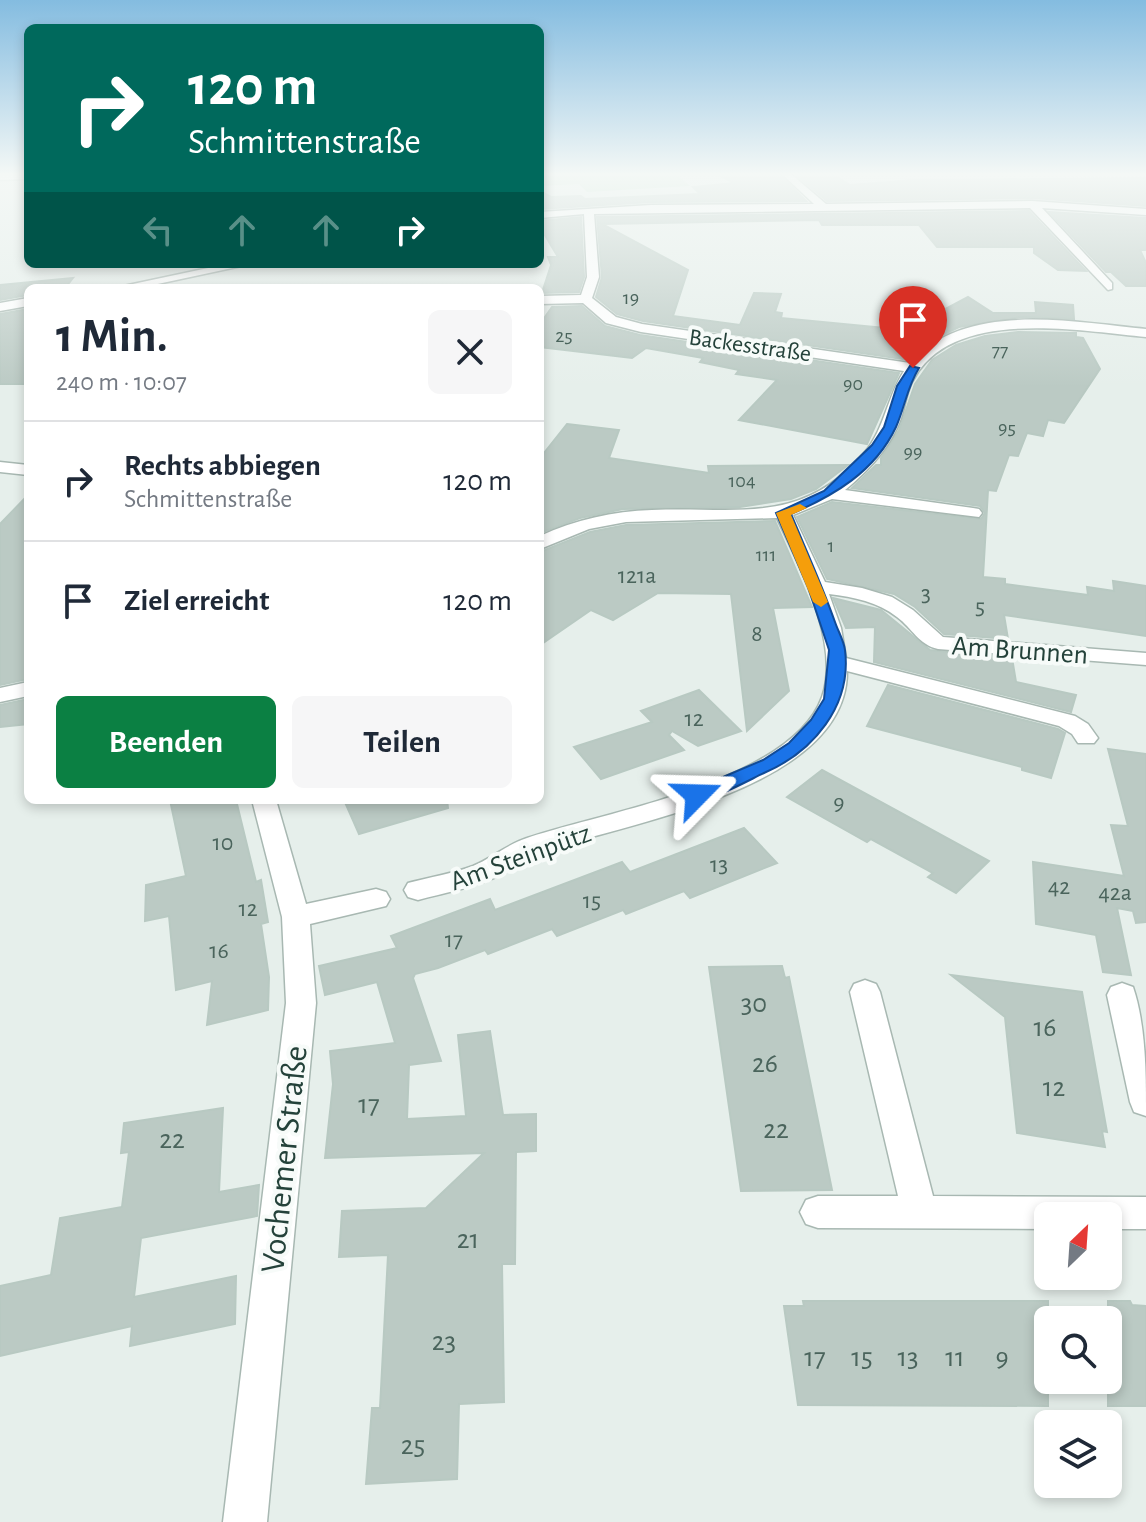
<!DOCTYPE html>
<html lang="de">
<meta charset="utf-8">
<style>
:root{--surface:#fff;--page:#f6f6f7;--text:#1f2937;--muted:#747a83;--line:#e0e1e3;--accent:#0b8043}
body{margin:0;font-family:"Alegreya Sans",sans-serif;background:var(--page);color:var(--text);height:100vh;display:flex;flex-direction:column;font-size:30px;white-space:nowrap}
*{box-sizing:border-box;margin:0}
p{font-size:26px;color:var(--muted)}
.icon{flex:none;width:44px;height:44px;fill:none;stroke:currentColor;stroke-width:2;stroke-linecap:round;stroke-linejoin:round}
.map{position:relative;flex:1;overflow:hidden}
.sheet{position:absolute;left:24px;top:284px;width:520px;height:520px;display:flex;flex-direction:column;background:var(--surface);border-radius:12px;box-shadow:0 4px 12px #0003}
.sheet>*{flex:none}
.top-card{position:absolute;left:24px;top:24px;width:520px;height:244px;border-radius:12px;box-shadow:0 4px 12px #0003;background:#00695c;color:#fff;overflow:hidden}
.needle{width:52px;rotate:25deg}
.controls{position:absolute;left:1034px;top:1202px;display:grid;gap:16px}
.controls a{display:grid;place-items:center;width:88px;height:88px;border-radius:12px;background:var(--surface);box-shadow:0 4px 12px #0003;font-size:40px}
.pin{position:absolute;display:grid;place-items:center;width:68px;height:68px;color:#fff;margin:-82px -34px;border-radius:50% 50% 50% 0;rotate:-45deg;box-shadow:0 0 8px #0007}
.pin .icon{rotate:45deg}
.me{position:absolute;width:88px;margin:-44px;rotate:68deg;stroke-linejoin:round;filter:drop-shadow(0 0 6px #0008)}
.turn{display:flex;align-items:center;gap:28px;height:168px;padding:0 32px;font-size:36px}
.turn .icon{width:104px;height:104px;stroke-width:2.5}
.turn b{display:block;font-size:56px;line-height:68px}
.lanes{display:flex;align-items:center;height:76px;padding:0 32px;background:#0003;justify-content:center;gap:40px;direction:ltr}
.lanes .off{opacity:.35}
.round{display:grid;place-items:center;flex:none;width:84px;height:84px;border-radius:12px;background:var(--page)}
.summary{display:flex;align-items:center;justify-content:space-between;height:136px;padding:0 32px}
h1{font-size:48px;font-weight:700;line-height:60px}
.cta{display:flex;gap:16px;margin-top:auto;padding:16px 32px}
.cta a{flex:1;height:92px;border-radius:12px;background:var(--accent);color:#fff;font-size:32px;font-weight:700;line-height:92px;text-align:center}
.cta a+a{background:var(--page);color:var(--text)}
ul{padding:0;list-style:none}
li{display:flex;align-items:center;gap:24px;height:120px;padding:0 32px;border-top:2px solid var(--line)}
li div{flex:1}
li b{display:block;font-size:30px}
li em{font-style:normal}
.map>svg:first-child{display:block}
.green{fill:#bfe0c8}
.building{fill:#bbcac4;stroke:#b8c9c2;stroke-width:2}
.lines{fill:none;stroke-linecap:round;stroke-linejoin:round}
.minor-casing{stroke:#a8b8b2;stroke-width:3}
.minor{fill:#fff;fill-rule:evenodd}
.route{fill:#1a73e8;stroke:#114b97;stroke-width:2}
.slow{fill:#f59e0b}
.labels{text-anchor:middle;stroke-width:8;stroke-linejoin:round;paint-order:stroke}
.far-number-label{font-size:20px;fill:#4a645c}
.far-street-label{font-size:24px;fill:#24423a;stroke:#f7fbf9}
.number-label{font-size:24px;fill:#4a645c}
.street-label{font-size:28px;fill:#24423a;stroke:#f7fbf9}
.near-number-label{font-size:28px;fill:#4a645c}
.near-street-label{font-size:34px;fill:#24423a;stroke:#f7fbf9}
</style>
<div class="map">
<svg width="1146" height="1522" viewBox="0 0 1146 1522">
<rect width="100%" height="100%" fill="#e6efeb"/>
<!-- green -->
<polygon class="green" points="540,174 581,174 586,176 676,174 690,186 587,192 579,184 540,186"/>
<!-- building -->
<g class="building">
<polygon points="716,174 779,174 806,201 651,202 540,209 540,191 551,197 581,196 585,199 700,194 693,187 735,183"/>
<polygon points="795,174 832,174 850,185 915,180 1146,178 1146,206 1032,198 827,201"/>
<polygon points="1029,211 1086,271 1058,270 1034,253 1034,247 937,247 919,225 822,225 819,220 602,224 688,270 673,316 740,325 754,293 781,294 775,312 782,313 781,318 906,330 968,297 993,313 1036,313 1035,302 1073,305 1074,319 1021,317 959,327 932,340 909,360 643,321 617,314 596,297 602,277 597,217"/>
<polygon points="1049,212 1146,218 1146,250 1140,250 1146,263 1146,286 1126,286 1111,272 1106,272"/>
<polygon points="581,217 584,277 579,292 542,293 551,265 548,257 558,257 540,227 540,221"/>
<polygon points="73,278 65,288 28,288 28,295 0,300 0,285"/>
<polygon points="582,306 605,326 640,335 899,373 867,444 739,420 777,380 736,374 739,370 700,362 703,358 646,348 632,358 540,347 540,324 552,307"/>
<polygon points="28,309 28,384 0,384 0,314"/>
<polygon points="1018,332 1076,333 1076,337 1083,338 1100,369 1064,423 1048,420 1043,436 1027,433 1018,456 1009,455 996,491 988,490 983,577 1005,579 1005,584 1088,595 1087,587 1114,591 1113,581 1146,586 1146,636 1004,615 1008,639 944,634 915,607 894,594 827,579 797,517 832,502 981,519 985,513 980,506 852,488 876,465 881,465 881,458 899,430 915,384 932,360 956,345 985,336"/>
<polygon points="567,424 619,430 609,458 709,473 708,466 848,465 816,489 791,499 740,507 623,509 580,518 540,533 540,458"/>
<polygon points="28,495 28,679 0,685 0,524"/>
<polygon points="775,521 812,607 773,608 789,691 747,731 731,594 658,593 613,620 591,610 540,645 540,552 590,532 626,525"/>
<polygon points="833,598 881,610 930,650 1012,658 1016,682 1076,695 1071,712 874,662 875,627 846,628"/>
<polygon points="888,685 1058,729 1065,733 1051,778 1022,770 1022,767 867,726"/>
<polygon points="699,690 741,731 698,746 672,731 669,735 684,750 601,779 574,747 652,722 641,711"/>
<polygon points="28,699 28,724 0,727 0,705"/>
<polygon points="1108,749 1146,754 1146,922 1136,923 1133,911 1117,908 1131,975 1103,972 1096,935 1036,924 1033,862 1124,876 1111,825 1128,826"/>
<polygon points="822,770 901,813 989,861 956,893 928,877 933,873 871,839 867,842 787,797"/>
<polygon points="170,800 236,800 256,882 261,880 268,922 261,924 269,977 268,1010 207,1025 212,981 176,990 169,916 145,921 146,885 186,876"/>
<polygon points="344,800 447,800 448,808 359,834"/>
<polygon points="744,828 777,863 690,898 684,891 626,914 623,910 557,936 552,929 488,954 485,950 438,968 415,974 413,978 441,1061 409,1065 407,1119 466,1116 458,1035 490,1031 503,1115 536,1114 536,1151 516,1152 515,1264 502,1264 504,1402 459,1404 457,1479 366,1484 372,1408 380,1408 388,1255 339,1257 342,1211 426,1208 484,1153 325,1158 333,1084 330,1051 395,1043 377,982 325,995 319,966 397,948 391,936 490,899 495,910 622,862 630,872"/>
<polygon points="782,966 785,978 789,977 832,1190 741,1191 709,967"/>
<polygon points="951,975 1082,992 1107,1132 1102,1131 1105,1147 1017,1133 1005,1017"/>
<polygon points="223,1108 219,1192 259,1185 257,1216 141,1238 134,1297 236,1276 235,1324 130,1346 132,1326 0,1356 0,1286 51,1275 60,1218 122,1207 129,1152 121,1153 124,1123"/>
<polygon points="803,1301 1048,1301 1048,1406 798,1405 784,1306 804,1306"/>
<polygon points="1108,1301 1130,1301 1132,1305 1146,1306 1146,1406 1108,1406"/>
</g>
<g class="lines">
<!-- minor casing -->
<g class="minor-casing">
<g id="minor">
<polygon points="0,174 28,174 28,179 0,180"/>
<path d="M782,174H791L826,204L1032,201L1146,209V215L1042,208L1112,283V289L1108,290L1030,208L594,214L599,277L592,298L616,317L642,324L910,363C966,300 1072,322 1146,329V337C1078,331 950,306 912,382C906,394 905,406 901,418C891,447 868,471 845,490L973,508L979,509L982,513L979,517L832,499L793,515L825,582L862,588L892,597L913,610L943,637L1146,653V665L938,649C919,645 912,628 897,617C878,602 854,597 829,594L841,628L846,658L1075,716L1088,724L1098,738L1094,743H1078L1072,734L1059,726L847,671C848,787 632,822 547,850C528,856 512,870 494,878C470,889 443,893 418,900L408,897L404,890L408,883C430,877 452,874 473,866C492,858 508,844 527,838C603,812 792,782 822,697C841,644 799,565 777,518L626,522L589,529L540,549V536C575,520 613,511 652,510C737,506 802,527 865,452C885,428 887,397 904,371L641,332L606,323L583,303L540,304V296L581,295L587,277L584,214L540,218V212L651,205L814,204Z"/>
<polygon points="227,264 251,264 139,288 114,288"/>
<polygon points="28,298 28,306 0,311 0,303"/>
<polygon points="0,462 28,465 28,475 0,472"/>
<polygon points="28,682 28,696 0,702 0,688"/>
<polygon points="252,800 276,800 306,904 376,889 386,892 390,899 386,906 310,924 316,1003 267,1522 223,1522 286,1003 282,917"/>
<polygon points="865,980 876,984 880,992 933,1196 1146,1197 1146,1229 1108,1229 1108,1216 1048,1216 1048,1229 818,1228 806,1224 800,1212 806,1200 818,1196 898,1196 850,992 854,984"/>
<path d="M1122,983L1133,987C1146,1025 1146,1074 1146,1116L1134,1112L1130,1102L1107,995L1111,987Z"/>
</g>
</g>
<!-- minor -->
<use href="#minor" class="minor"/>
</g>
<!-- sky -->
<linearGradient id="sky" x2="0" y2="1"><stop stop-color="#84bce0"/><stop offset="0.45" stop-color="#f4f8f6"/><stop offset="1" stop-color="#f4f8f6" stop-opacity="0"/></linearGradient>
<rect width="1146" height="387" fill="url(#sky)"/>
<!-- route -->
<path class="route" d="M910,366L919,368C907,387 905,407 896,427C875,472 833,496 791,514C806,550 822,585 835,622C838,631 844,641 845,650C852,706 813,752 764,773C747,781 707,804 690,800L688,795L690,791L763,760L789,743L811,720L824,699L829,650L808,587L776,513L824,491L872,445L884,427L897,386Z"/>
<!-- slow -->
<polygon class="slow" points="800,504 807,508 791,515 828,602 821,607 813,602 776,513"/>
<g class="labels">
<!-- far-number labels -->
<g class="far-number-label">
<text x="631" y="304">19</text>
<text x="564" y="342">25</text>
<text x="1000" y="357">77</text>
<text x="853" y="390">90</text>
<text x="1007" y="434">95</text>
<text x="913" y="458">99</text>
<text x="742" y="487">104</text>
<text x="831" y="552">1</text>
<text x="766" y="561">111</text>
</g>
<!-- far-street labels -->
<g class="far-street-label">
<text transform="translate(750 345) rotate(8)" y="8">Backesstraße</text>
</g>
<!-- number labels -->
<g class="number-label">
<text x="637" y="583">121a</text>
<text x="926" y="601">3</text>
<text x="980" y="614">5</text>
<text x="757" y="641">8</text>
<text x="694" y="726">12</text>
<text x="839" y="810">9</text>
<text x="223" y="850">10</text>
<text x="719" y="872">13</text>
<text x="1059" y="894">42</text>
<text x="1115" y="900">42a</text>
<text x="592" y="908">15</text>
<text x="248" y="916">12</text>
<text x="454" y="947">17</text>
<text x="219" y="958">16</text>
</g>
<!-- street labels -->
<g class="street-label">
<text transform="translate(1020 649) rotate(4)" y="10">Am Brunnen</text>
<text transform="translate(520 856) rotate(-20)" y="10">Am Steinpütz</text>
</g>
<!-- near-number labels -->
<g class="near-number-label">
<text x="754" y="1012">30</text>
<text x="1045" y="1036">16</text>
<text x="765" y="1072">26</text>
<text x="1054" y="1096">12</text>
<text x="369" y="1113">17</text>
<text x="776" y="1138">22</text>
<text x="172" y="1148">22</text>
<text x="468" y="1248">21</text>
<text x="444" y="1350">23</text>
<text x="815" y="1366">17</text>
<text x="862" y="1366">15</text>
<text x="908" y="1366">13</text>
<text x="955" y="1366">11</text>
<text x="1002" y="1366">9</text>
<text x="413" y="1454">25</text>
</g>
<!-- near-street labels -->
<g class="near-street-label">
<text transform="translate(283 1159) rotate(-84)" y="12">Vochemer Straße</text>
</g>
</g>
</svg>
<div class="controls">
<a><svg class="needle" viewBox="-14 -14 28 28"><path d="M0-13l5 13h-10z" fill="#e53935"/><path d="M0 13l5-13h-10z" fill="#747a83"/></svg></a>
<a><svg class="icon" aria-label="search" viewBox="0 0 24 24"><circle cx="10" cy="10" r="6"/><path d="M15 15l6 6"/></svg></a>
<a><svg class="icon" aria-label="layers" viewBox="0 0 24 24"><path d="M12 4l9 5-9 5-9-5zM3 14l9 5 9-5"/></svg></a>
</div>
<div class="pin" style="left:913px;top:368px;background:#d93025"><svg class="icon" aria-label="arrive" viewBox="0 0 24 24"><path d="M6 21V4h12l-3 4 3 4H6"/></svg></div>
<svg class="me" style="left:697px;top:795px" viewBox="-20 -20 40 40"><path d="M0-17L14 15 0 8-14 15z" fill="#1a73e8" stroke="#fff" stroke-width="4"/></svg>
<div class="top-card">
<div class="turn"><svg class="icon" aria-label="right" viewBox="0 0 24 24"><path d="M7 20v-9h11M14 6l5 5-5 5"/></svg><div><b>120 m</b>Schmittenstraße</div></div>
<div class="lanes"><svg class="icon off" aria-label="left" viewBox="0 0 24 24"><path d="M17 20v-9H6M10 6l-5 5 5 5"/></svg><svg class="icon off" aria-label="ahead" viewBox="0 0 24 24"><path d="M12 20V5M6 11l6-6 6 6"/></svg><svg class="icon off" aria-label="ahead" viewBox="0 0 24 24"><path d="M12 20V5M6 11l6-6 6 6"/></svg><svg class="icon" aria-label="right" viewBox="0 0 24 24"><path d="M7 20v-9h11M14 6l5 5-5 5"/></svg></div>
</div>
<section class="sheet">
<div class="summary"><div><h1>1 Min.</h1><p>240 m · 10:07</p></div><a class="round"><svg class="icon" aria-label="close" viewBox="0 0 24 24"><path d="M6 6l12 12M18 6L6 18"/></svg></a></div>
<ul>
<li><svg class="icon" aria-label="right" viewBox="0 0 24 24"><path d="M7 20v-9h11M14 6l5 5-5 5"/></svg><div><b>Rechts abbiegen</b><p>Schmittenstraße</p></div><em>120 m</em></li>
<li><svg class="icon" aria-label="arrive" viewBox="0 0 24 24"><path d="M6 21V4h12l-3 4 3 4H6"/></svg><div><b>Ziel erreicht</b></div><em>120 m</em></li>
</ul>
<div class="cta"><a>Beenden</a><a>Teilen</a></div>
</section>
</div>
